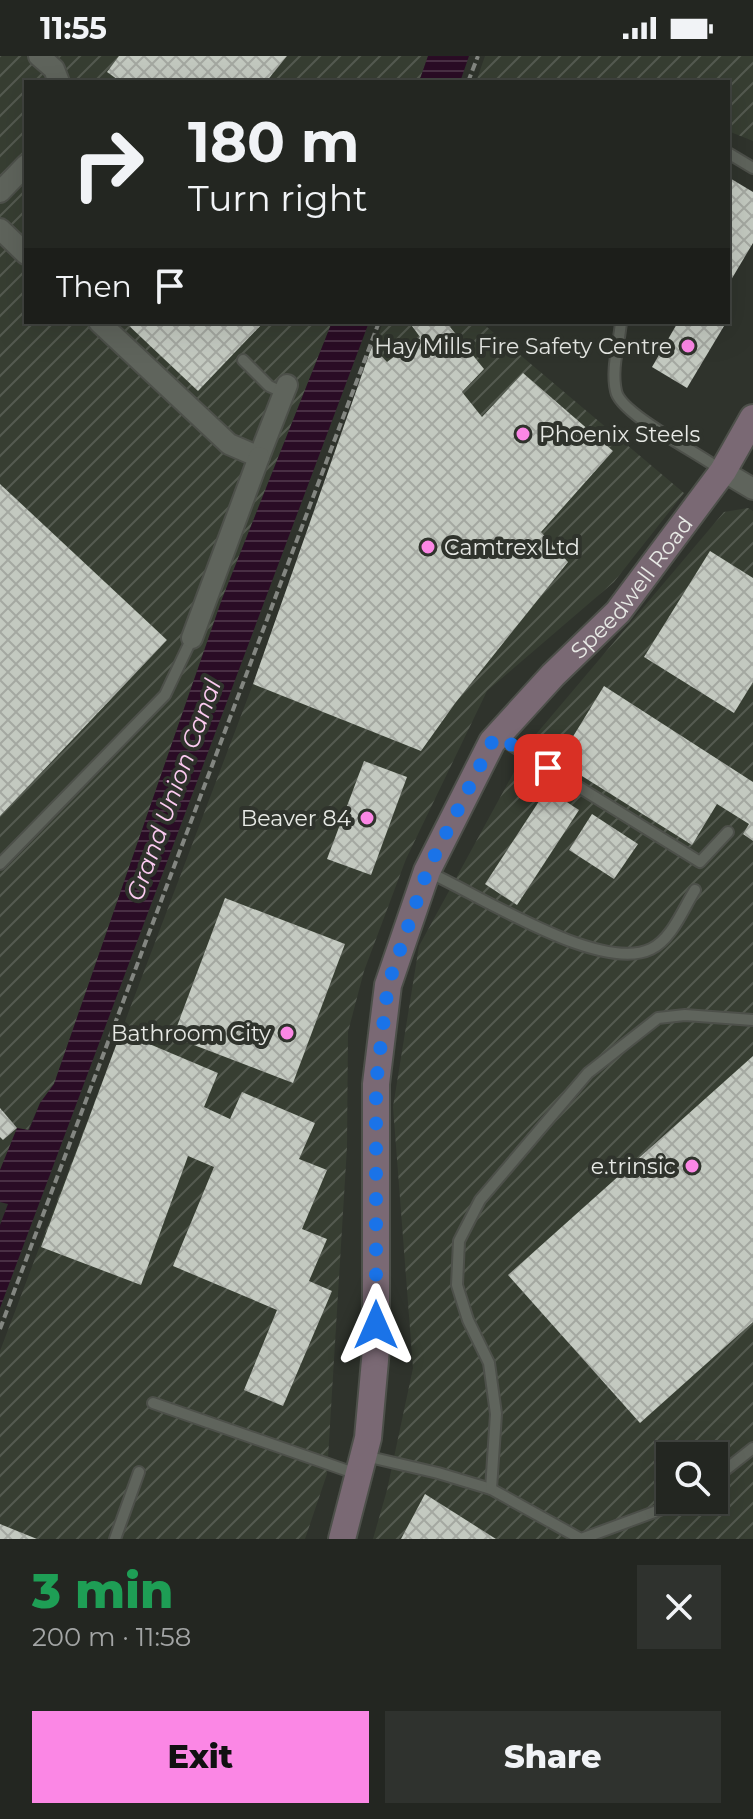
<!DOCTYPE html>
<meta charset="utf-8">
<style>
:root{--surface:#232621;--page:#2f322e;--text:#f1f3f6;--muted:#a3a5a5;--line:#40433f;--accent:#fb87e5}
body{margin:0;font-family:Montserrat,sans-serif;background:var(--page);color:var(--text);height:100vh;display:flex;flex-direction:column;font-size:30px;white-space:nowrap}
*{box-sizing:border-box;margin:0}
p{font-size:26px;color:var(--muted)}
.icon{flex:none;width:44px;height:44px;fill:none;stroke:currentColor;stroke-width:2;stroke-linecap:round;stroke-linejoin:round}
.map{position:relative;height:1483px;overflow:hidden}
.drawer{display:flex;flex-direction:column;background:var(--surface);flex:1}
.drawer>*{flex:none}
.banner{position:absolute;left:24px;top:24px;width:706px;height:244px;border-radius:0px;box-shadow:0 8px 32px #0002,0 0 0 2px var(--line);background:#232621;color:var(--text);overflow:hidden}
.controls{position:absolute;left:656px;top:1386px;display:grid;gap:16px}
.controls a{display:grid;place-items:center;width:72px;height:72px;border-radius:0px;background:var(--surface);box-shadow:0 8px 32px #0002,0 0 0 2px var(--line);font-size:40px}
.pin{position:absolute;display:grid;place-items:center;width:68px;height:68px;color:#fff;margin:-34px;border-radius:16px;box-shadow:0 4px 12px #0006}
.me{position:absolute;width:88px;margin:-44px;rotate:0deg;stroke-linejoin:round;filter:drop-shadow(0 0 6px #0008)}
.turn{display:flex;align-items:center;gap:28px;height:168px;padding:0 32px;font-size:36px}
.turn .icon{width:104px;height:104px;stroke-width:2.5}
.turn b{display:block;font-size:56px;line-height:68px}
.then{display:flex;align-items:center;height:76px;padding:0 32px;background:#0003;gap:16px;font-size:30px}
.round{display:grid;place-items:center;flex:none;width:84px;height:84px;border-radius:0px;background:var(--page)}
.overview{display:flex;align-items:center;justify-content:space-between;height:136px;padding:0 32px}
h1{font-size:48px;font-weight:800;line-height:60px;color:#1e9e55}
.action{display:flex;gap:16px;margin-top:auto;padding:16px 32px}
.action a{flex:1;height:92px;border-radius:0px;background:var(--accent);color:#111;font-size:32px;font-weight:800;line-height:92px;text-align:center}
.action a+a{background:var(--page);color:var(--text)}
.status{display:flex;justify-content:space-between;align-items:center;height:56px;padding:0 40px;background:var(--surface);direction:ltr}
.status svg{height:22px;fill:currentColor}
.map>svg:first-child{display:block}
.industrial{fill:url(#industrial-furrows);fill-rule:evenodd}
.water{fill:url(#water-rules)}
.building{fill:url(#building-cross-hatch)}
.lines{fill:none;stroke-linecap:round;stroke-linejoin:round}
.lane-casing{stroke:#4d504a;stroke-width:14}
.street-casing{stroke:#4d504a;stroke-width:24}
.secondary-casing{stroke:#4d504a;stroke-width:30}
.path{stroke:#838681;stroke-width:4;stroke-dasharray:8 4;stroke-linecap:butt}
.lane{stroke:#5f645c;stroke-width:10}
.street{stroke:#5f645c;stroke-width:20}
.secondary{stroke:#7a6974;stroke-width:26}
.route{stroke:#1a73e8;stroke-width:14;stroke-dasharray:0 25.2}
.poi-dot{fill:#fb87e5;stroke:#2f332c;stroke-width:3}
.labels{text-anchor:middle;stroke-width:8;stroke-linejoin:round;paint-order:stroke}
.poi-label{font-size:22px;fill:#e7e9e5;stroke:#2f332c;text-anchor:end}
.street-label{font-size:22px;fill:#e7e9e5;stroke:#2f332c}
.water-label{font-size:24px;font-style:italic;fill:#fccbf1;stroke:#2f332c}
</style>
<div class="status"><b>11:55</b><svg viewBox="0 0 49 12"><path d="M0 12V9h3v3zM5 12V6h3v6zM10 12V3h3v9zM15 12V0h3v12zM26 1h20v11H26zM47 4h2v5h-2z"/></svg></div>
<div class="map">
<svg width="753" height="1483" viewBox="0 0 753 1483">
<defs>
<pattern id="industrial-furrows" width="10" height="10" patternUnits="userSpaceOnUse" patternTransform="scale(2)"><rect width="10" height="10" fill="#373e32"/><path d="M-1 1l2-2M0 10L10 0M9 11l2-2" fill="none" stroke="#545a50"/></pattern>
<pattern id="water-rules" width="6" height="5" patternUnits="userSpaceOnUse" patternTransform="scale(2)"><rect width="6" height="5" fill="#2a0c25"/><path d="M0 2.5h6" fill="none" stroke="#492f44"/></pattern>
<pattern id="building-cross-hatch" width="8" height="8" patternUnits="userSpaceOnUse" patternTransform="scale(2)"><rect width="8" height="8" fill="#c3c9c0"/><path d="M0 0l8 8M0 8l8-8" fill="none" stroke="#a4a8a1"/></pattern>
</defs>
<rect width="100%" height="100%" fill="#2f332c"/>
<!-- industrial -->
<g class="industrial">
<polygon points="0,0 428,0 419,26 26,26 26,266 332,266 222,543 54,1028 40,1047 28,1074 0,1115"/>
<polygon points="485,0 753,0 753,85 728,75 728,26 476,26"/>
<polygon points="383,266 481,266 684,437 614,526 487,635 406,803 364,915 348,976 347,1091 327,1418 305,1483 0,1483 0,1295 253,628"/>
<path d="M748,452L753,455V1483H373L387,1434L413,1312L393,1051L419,890L532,683L724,456ZM670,1400H714V1444H670Z"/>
</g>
<!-- water -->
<g class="water">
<polygon points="428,0 469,0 460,26 419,26"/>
<polygon points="332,266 369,266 0,1252 0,1169 8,1148 0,1146 0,1114 17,1072 29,1074 40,1047 54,1028 222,543"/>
</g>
<!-- building -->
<g class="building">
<polygon points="119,0 287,0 266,26 121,26 107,16"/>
<polygon points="728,121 753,136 753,187 728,229"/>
<polygon points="125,266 264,266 198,335"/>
<polygon points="409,266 446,266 484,313 462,336 482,361 523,317 613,395 541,476 568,506 456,646 421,695 253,628 372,290 387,306 420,281"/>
<polygon points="678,266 718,266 724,270 687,332 652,311"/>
<polygon points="0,428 167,584 0,760"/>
<polygon points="710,495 753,522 753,626 734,657 644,601"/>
<polygon points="604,630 753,726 753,785 743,778 749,768 717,748 692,789 558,705"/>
<polygon points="364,705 407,721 371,819 327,803"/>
<polygon points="547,733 579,754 517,849 485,828"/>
<polygon points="592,758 638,788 614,823 569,794"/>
<polygon points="225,842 345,888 293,1027 173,981"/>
<polygon points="121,976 218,1017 204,1051 230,1063 242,1036 315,1067 299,1103 327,1114 302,1173 327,1183 309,1225 332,1235 283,1350 244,1334 277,1254 173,1210 214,1111 188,1100 141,1229 41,1191"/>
<polygon points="753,1000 753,1266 640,1367 508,1219"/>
<polygon points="0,1052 17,1072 3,1084 0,1081"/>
<polygon points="425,1438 496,1483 401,1483"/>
<polygon points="0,1468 37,1483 0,1483"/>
</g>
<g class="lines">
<!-- lane casing -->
<g class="lane-casing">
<g id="lane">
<polyline points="728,97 753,112"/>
<path d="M621,266C619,289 611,313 616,335C620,358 699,397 721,414"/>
<polyline points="243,304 269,330 284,337"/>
<polyline points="498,681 700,806 728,776"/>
<polyline points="0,808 165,639 192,582"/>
<path d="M428,816C478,838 600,918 651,893C672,883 683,853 695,834"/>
<polyline points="153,1347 357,1418"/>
<polyline points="365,1400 438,1417 491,1433 581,1483 687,1444"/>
<polyline points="714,1423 753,1392"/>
<polyline points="491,1433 496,1358 489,1307 468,1264 457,1229 459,1185 480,1144 588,1017 658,962 685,959 753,964"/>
<polyline points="115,1483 139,1416"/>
</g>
</g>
<!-- street casing -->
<g class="street-casing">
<g id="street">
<polyline points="39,0 54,13 59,26"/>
<polyline points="0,136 26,109"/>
<polyline points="0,173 26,198"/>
<polyline points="99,266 229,388 259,401 287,329"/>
<polyline points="723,415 753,433"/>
<polyline points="192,582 259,401"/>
</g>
</g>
<!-- secondary casing -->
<g class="secondary-casing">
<g id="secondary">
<path id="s1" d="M342,1483L368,1382L376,1293V1028L388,929L427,815L492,686L553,619L618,556L723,415L753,362"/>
</g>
</g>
<!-- path -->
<g class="path">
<polyline points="468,26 478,0"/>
<polyline points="0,1273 379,266"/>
</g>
<!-- lane -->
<use href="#lane" class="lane"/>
<!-- street -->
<use href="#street" class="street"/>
<!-- secondary -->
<use href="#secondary" class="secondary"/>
</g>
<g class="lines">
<!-- route -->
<polyline class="route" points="376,1269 376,1028 388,929 427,815 492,686 498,680 548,712"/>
</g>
<!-- markers -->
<g class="poi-dot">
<circle cx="688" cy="290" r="8"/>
<circle cx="523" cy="378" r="8"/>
<circle cx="428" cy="491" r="8"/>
<circle cx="367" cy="762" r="8"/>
<circle cx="287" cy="977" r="8"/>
<circle cx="692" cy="1110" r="8"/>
</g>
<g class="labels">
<!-- poi labels -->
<g class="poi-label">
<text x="672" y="298">Hay Mills Fire Safety Centre</text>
<text x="539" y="386" text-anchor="start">Phoenix Steels</text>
<text x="444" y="499" text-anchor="start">Camtrex Ltd</text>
<text x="351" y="770">Beaver 84</text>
<text x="271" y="985">Bathroom City</text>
<text x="676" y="1118">e.trinsic</text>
</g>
<!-- street labels -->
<g class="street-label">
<text dy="8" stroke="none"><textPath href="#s1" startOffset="1032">Speedwell Road</textPath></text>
</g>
<!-- water labels -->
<g class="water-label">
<text transform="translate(174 734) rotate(-70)" y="8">Grand Union Canal</text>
</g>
</g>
</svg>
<div class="controls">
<a><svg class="icon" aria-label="search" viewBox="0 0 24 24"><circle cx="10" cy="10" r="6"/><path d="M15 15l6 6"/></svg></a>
</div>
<div class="pin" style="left:548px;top:712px;background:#d93025"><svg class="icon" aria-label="arrive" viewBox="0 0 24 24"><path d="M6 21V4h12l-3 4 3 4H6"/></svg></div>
<svg class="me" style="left:376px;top:1269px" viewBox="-20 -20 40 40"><path d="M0-17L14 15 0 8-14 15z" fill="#1a73e8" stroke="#fff" stroke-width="4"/></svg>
<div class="banner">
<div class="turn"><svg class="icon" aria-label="right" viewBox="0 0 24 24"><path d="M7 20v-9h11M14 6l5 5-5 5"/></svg><div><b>180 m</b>Turn right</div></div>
<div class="then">Then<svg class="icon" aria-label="arrive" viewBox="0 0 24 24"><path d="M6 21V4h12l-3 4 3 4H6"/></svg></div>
</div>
</div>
<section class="drawer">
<div class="overview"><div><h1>3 min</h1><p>200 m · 11:58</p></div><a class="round"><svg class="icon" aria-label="close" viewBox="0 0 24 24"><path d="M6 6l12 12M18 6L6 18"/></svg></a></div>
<div class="action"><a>Exit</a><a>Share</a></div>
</section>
